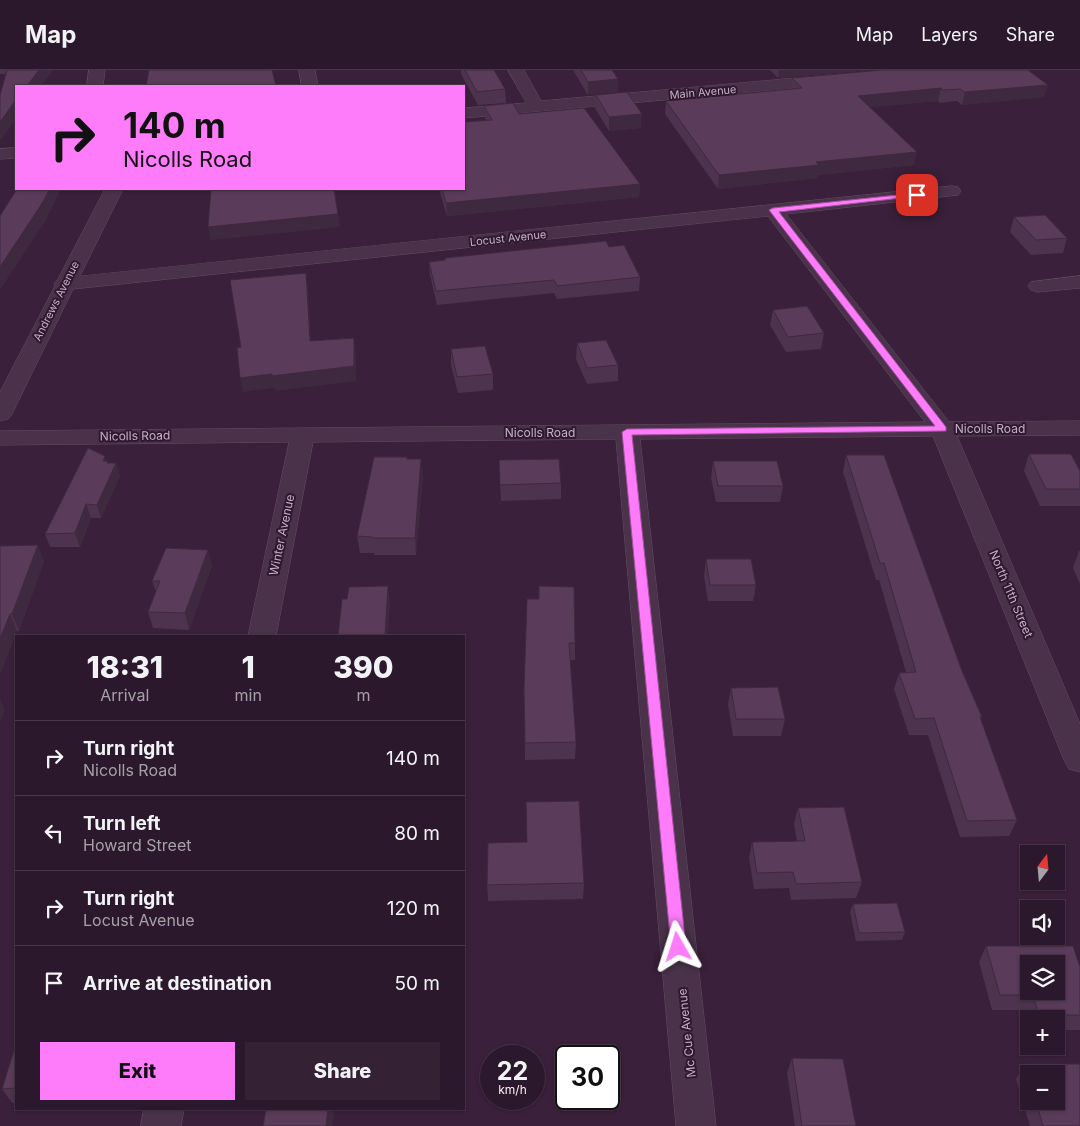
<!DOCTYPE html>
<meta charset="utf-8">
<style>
:root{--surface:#2c182c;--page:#342134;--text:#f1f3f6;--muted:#a6a0a9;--line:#483748;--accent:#fe7bfa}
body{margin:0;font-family:Inter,sans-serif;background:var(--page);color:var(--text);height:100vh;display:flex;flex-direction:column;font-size:19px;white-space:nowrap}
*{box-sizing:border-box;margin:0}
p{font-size:16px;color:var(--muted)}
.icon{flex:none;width:28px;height:28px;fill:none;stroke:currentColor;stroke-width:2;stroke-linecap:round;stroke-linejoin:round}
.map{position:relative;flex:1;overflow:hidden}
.details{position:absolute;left:15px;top:565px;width:450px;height:475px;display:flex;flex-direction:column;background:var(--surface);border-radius:0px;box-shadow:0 1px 4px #0004,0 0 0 1px var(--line)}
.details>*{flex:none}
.hud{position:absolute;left:15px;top:15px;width:450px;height:105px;border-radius:0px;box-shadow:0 1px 4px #0004,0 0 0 1px var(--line);background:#fe7bfa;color:#111;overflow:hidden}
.needle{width:32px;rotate:16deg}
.tools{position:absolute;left:1020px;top:775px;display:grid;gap:10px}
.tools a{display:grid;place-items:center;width:45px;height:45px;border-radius:0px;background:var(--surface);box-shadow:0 1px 4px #0004,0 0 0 1px var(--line);font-size:25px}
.speed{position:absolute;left:480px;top:975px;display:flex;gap:10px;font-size:25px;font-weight:700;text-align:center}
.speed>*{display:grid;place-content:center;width:65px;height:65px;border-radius:50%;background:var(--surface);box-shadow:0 1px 4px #0004,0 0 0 1px var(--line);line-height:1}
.speed small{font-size:12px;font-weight:400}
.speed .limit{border:2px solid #111;border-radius:8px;background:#fff;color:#111}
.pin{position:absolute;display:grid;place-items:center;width:42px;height:42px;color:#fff;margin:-21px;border-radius:10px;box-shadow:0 2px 8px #0006}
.me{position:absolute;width:55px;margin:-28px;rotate:354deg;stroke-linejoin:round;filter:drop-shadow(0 0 4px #0008)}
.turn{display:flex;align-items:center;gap:18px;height:105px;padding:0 25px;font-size:22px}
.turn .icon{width:65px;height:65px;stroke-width:2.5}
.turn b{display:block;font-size:35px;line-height:42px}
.eta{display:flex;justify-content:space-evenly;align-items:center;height:85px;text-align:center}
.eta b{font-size:30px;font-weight:800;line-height:35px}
.button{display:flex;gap:10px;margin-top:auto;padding:10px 25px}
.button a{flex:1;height:58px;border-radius:0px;background:var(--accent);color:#111;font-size:20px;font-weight:800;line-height:58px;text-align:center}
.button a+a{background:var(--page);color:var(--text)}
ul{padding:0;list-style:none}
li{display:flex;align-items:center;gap:15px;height:75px;padding:0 25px;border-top:1px solid var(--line)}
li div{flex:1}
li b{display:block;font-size:19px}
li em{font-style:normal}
header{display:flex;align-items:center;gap:30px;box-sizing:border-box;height:70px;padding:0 25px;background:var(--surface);border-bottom:1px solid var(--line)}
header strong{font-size:24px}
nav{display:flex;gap:28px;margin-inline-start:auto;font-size:18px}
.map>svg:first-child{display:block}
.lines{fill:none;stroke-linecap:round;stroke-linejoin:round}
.minor-casing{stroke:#654e65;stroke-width:1}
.minor{fill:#4a334a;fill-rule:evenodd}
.wall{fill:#4d334d;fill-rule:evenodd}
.shaded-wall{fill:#3f293f}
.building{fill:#5a3b5a;stroke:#3f293f;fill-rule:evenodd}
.route{fill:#fe7bfa;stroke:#a550a2}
.labels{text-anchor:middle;stroke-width:4;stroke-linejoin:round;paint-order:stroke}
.far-street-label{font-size:11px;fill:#c7aec6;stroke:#2f192f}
.street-label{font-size:12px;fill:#c7aec6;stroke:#2f192f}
</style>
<header>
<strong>Map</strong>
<nav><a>Map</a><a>Layers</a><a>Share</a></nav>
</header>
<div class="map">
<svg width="1080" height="1056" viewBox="0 0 1080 1056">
<rect width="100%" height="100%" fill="#3a203a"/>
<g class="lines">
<!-- minor casing -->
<g class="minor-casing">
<g id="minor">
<polygon points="89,0 105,0 103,16 87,16"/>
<polygon points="299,0 315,0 318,16 302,16"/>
<polygon points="508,0 524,0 541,31 829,5 834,7 837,10 834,13 829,15 464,48 464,38 526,33"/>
<polygon points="16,78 16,88 0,89 0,79"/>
<polygon points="952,116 958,117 961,121 958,125 786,144 949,352 1080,351 1080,365 957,366 1080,654 1080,702 1069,699 1064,690 933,366 640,369 716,1056 676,1056 616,369 313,372 276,566 248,566 289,372 0,375 0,361 925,352 768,146 73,219 12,344 8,349 0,351 0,322 55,216 54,214 58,209 105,119 123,119 80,206"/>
<polygon points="1080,206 1080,218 1038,222 1031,220 1028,216 1031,212"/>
<polygon points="144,1039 184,1039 181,1056 141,1056"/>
</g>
</g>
<!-- minor -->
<use href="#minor" class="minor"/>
</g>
<!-- wall -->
<g class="wall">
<polygon points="0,0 53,0 40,16 16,16 16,49 0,70 6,4 0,4"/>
<polygon points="461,0 494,0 505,19 506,33 478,35 461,4"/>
<polygon points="573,0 612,0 588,25"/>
<polygon points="770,0 871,0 778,8"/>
<polygon points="882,0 1044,27 962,35 957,31 940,33 938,31 870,37 914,95 818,105 817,108 718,119 665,44 666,31 791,19 792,8"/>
<polygon points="596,25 641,58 609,61 595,38"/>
<polygon points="484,36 519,44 640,114 639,127 447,146 439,119 464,119 486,50 485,48"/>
<polygon points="1014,147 1067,168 1063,183 1031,185 1010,162"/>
<polygon points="609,177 640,207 639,221 557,229 554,223 437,235 430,205 429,192"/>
<polygon points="773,240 824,263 821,279 786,282 770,255"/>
<polygon points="577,273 618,295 618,311 587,314 576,289"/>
<polygon points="451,279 493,304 493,320 458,323 451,295"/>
<polygon points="1029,384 1080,401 1080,436 1040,436 1024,401"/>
<polygon points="846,385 962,601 982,647 981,650 1017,750 1009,766 960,767 928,665 909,665 894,619 899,603 906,602 879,510 876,510 843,402"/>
<polygon points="407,389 423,405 416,485 374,485 374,483 360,483 357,466"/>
<polygon points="499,390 561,413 561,429 501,431"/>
<polygon points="108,391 108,393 116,393 120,406 101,448 91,448 80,477 50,477 45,464"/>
<polygon points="713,391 783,416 780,432 716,432 711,408"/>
<polygon points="0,476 44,491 19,561 17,561 0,604"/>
<polygon points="1079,481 1080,481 1080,514 1073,498"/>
<polygon points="706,489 756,515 753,531 708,531 704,506"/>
<polygon points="212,496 189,560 153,558 148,542 156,522 152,511"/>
<polygon points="527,529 575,573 575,590 570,590 576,672 575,689 525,690 524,620"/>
<polygon points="731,618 785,649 781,666 733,666 728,634"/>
<polygon points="798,738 862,812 856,828 791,830 789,818 754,819 749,788 752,772 797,771 794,754"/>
<polygon points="584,813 583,829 488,831 487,815"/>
<polygon points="853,834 905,862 902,870 856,871 850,842"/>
<polygon points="986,876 1080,897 1080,960 1056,960 1056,949 1029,949 1029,955 1024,940 992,940 979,892"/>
<polygon points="16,974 16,1033 12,1033 2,1019"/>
<polygon points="792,988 856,1056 795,1056 787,1003"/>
<path d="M1025,994L1080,1056H1030L1016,1009ZM1029,1004L1056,1031H1029Z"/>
</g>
<!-- shaded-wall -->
<g class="shaded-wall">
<polygon points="39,0 53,0 40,16 27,16"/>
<polygon points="779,0 871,0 778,8"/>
<polygon points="618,9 618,22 588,25 588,12"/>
<polygon points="1048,15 1044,27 962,35 965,22"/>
<polygon points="941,18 938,31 855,39 858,26"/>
<polygon points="16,30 16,49 0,70 0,52"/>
<polygon points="642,44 641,58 609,61 609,47"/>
<polygon points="917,82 914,95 818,105 817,108 718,119 719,105 816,92"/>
<polygon points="640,114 639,127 447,146 446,133"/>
<polygon points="50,119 61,119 46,150 0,220 0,197"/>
<polygon points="338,144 340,157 211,170 208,157"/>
<polygon points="306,203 308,217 312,285 310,271"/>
<polygon points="354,268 356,283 356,311 275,321 274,318 243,322 240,308"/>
<polygon points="105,386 107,393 108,391 112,403 116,393 120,406 101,448 97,435 103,391"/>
<polygon points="421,389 423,405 416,485 415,468"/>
<polygon points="86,434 91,448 80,477 75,463"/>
<polygon points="38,475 44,491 19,561 12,544"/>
<polygon points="208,480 212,496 189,560 185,543"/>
<polygon points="388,516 390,533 388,566 385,566"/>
<polygon points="10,544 17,561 0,604 0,569"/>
<polygon points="0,629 5,640 0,652"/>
<polygon points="328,1039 333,1039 334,1042 332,1056 326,1056"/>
</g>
<!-- building -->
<g class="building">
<polygon points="7,0 39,0 27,16 16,16 16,30 0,52 0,25"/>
<polygon points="149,0 272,0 276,16 146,16"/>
<polygon points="465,0 494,0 505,19 477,22"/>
<polygon points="581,0 612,0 618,9 588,12"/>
<polygon points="882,0 1028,0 1048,15 965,22 960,19 943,20 941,18 858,26 917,82 816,92 819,95 719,105 666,31 802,18 792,8"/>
<polygon points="627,22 642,44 609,47 596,25"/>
<polygon points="513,33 519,44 584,38 640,114 446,133 442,119 464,119 464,52 492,50 484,36"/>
<polygon points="17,119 50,119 41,135 0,197 0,146"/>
<polygon points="211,119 334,119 338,144 208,157"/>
<polygon points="1045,145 1067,168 1036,170 1014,147"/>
<polygon points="606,171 609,177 624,175 640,207 557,216 554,210 436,221 429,192 445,190 445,188"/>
<polygon points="306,203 310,271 354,268 354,296 272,306 272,304 240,308 237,278 241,277 230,210"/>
<polygon points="807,236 824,263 788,267 773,240"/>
<polygon points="606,270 618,295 587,298 577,273"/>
<polygon points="485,276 493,304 457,307 451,279"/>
<polygon points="88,378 105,386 103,391 108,391 107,393 116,393 97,435 86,434 75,463 45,464"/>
<polygon points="1029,384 1071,384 1080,401 1080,419 1046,419"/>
<polygon points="846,385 884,385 962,601 982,647 980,647 1017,750 967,751 934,648 915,649 899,603 916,602 884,493 880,493"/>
<polygon points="374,387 407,387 407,389 421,389 415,468 372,468 372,467 357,466"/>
<polygon points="559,389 561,413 500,415 499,390"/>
<polygon points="713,391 777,391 783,416 718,416"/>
<polygon points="38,475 12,544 10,544 0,569 0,476"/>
<polygon points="166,478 208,480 185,543 148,542 160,511 152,511"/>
<polygon points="706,489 751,489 756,515 710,515"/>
<polygon points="388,516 385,566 338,566 342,529 347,529 349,517"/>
<polygon points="539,516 574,517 575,573 569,573 576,672 525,673 524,620 527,529 539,529"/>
<polygon points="778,617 785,649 736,649 731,618"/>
<polygon points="579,731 584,813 487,815 488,773 527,772 526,732"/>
<polygon points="844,737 862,812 796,814 793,802 757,803 752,772 805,771 798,738"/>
<polygon points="897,833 905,862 859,863 853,834"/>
<path d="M986,876H1073L1080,897V945H1039L1033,925H1000ZM1029,894H1056V921H1029Z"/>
<polygon points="16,974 16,1018 2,1019"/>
<polygon points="792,988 843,989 856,1056 802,1056"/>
<polygon points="1025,994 1080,994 1080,1056 1043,1056 1036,1031 1056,1031 1056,1004 1029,1004 1029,1008"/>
<polygon points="266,1039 328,1039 326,1056 263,1056"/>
</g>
<!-- route -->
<polygon class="route" points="917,123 919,123 919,126 779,142 946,357 946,361 632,365 686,877 683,882 678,884 673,882 671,877 622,362 627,359 935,356 769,140 773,138"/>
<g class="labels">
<!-- far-street labels -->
<g class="far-street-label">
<text transform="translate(703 22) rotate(-5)" y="4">Main Avenue</text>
<text transform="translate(508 168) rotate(-6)" y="4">Locust Avenue</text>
<text transform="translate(56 231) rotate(-63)" y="4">Andrews Avenue</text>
</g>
<!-- street labels -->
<g class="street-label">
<text x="990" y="363">Nicolls Road</text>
<text x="540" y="367">Nicolls Road</text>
<text transform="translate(135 366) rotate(-1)" y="4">Nicolls Road</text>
<text transform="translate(282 465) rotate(-78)" y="4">Winter Avenue</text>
<text transform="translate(1011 524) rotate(67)" y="4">North 11th Street</text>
<text transform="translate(687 963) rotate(-96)" y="4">Mc Cue Avenue</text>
</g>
</g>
</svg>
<div class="tools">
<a><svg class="needle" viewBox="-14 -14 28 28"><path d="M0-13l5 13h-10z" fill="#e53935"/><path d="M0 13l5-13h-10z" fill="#a6a0a9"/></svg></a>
<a><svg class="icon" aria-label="sound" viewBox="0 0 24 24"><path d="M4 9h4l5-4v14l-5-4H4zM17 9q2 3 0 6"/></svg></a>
<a><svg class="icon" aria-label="layers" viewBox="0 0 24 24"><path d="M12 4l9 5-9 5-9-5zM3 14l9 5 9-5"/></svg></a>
<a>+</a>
<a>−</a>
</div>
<div class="speed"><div>22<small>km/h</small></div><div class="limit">30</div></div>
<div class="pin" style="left:917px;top:125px;background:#d93025"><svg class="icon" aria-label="arrive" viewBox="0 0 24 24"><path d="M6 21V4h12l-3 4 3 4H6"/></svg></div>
<svg class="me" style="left:678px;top:877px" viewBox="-20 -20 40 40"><path d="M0-17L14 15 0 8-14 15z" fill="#fe7bfa" stroke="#fff" stroke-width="4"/></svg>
<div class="hud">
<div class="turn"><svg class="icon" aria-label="right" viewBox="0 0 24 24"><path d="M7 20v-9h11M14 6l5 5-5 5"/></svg><div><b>140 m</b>Nicolls Road</div></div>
</div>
<section class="details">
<div class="eta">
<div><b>18:31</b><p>Arrival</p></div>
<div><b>1</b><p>min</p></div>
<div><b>390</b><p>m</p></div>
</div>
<ul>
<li><svg class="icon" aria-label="right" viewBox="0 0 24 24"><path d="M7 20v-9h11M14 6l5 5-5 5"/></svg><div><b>Turn right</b><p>Nicolls Road</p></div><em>140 m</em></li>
<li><svg class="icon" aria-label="left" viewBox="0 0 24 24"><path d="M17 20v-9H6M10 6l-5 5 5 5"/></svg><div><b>Turn left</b><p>Howard Street</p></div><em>80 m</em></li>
<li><svg class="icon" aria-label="right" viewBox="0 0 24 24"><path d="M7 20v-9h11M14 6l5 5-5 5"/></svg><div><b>Turn right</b><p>Locust Avenue</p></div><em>120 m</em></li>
<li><svg class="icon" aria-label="arrive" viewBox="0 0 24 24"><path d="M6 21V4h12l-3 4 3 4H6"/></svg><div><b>Arrive at destination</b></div><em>50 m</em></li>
</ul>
<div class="button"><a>Exit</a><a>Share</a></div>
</section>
</div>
